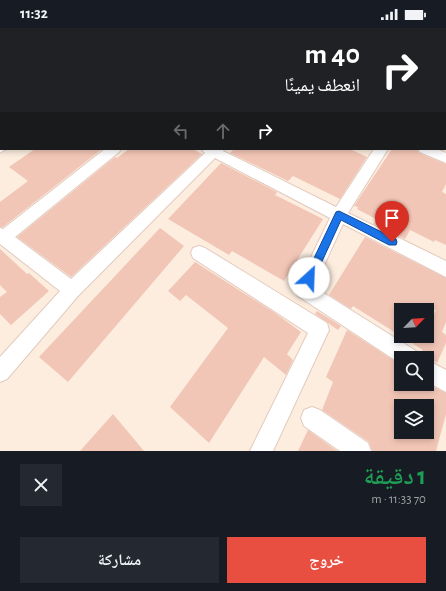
<!DOCTYPE html>
<html lang="ar">
<meta charset="utf-8">
<style>
:root{--surface:#171b24;--page:#242831;--text:#f1f3f6;--muted:#9ea1a6;--accent:#e94f41}
body{margin:0;font-family:"Alegreya Sans","Noto Naskh Arabic",sans-serif;background:var(--page);color:var(--text);direction:rtl;height:100vh;display:flex;flex-direction:column;font-size:15px;white-space:nowrap}
*{box-sizing:border-box;margin:0}
p{font-size:13px;color:var(--muted)}
.icon{flex:none;width:22px;height:22px;fill:none;stroke:currentColor;stroke-width:2;stroke-linecap:round;stroke-linejoin:round}
.map{position:relative;height:423px;overflow:hidden;direction:ltr}
.panel{display:flex;flex-direction:column;background:var(--surface);flex:1}
.panel>*{flex:none}
.hud{position:absolute;left:0px;top:0px;width:446px;height:122px;box-shadow:0 2px 6px #0003;direction:rtl;background:#202124;color:#fff;overflow:hidden}
.needle{width:26px;rotate:65deg}
.tools{position:absolute;left:394px;top:275px;display:grid;gap:8px}
.tools a{display:grid;place-items:center;width:40px;height:40px;border-radius:0px;background:var(--surface);box-shadow:0 2px 6px #0003;font-size:20px}
.pin{position:absolute;display:grid;place-items:center;width:34px;height:34px;color:#fff;margin:-41px -17px;border-radius:50% 50% 50% 0;rotate:-45deg;box-shadow:0 0 4px #0007}
.pin .icon{rotate:45deg}
.me{position:absolute;width:44px;margin:-22px;rotate:25deg;stroke-linejoin:round;filter:drop-shadow(0 0 3px #0008)}
.turn{display:flex;align-items:center;gap:14px;height:84px;padding:0 20px;font-size:18px}
.turn .icon{width:52px;height:52px;stroke-width:2.5}
.turn b{display:block;font-size:28px;line-height:34px}
.lanes{display:flex;align-items:center;height:38px;padding:0 20px;background:#0003;justify-content:center;gap:20px;direction:ltr}
.lanes .off{opacity:.35}
.round{display:grid;place-items:center;flex:none;width:42px;height:42px;border-radius:0px;background:var(--page)}
.head{display:flex;align-items:center;justify-content:space-between;height:68px;padding:0 20px}
h1{font-size:24px;font-weight:600;line-height:30px;color:#1e9e55}
.cta{display:flex;gap:8px;margin-top:auto;padding:8px 20px}
.cta a{flex:1;height:46px;border-radius:0px;background:var(--accent);color:#fff;font-size:16px;font-weight:600;line-height:46px;text-align:center}
.cta a+a{background:var(--page);color:var(--text)}
.status{display:flex;justify-content:space-between;align-items:center;height:28px;padding:0 20px;background:var(--surface);direction:ltr}
.status svg{height:11px;fill:currentColor}
.map>svg:first-child{display:block}
.building{fill:#f2c6b6;fill-rule:evenodd}
.lines{fill:none;stroke-linecap:round;stroke-linejoin:round}
.minor-casing{stroke:#e2cabe;stroke-width:2}
.tertiary-casing{stroke:#e2cabe;stroke-width:2}
.minor{fill:#fff;fill-rule:evenodd}
.tertiary{fill:#fff;fill-rule:evenodd}
.route{fill:#1a73e8;stroke:#114b97}
</style>
<div class="status"><b>11:32</b><svg viewBox="0 0 49 12"><path d="M0 12V9h3v3zM5 12V6h3v6zM10 12V3h3v9zM15 12V0h3v12zM26 1h20v11H26zM47 4h2v5h-2z"/></svg></div>
<div class="map">
<svg width="446" height="423" viewBox="0 0 446 423">
<rect width="100%" height="100%" fill="#fceddf"/>
<!-- building -->
<g class="building">
<polygon points="35,121 102,121 3,199 0,199 0,174 28,153 9,139"/>
<polygon points="129,121 193,121 202,126 71,249 17,209 115,129 117,130"/>
<polygon points="234,121 350,121 367,129 340,171 293,148 288,153 230,125"/>
<polygon points="392,121 417,121 419,125 446,136 446,156 442,164 446,166 446,217 435,212 434,214 410,202 405,211 374,196 376,191 357,181 358,179 354,178"/>
<polygon points="221,135 277,164 275,167 323,191 284,253 232,223 229,227 168,191"/>
<polygon points="160,200 184,218 68,354 39,329"/>
<path d="M365,209L446,250V294L442,304L446,307V315L437,335L420,326L423,322L353,278L351,281L329,267ZM401,282H436L427,299V308H401Z"/>
<polygon points="0,221 27,246 29,245 49,263 11,297 0,286 0,269 7,264 0,257"/>
<polygon points="195,234 275,285 301,304 287,326 293,332 286,347 264,329 209,415 170,379 228,300 186,267 180,273 168,263"/>
<polygon points="317,283 341,298 338,302 315,286"/>
<path d="M347,302L401,337V356H427L446,365V386L436,423H372L369,414L322,382L333,354L326,349ZM401,378H427V404H401Z"/>
<polygon points="113,386 144,423 80,423"/>
<polygon points="308,402 337,423 298,423"/>
</g>
<g class="lines">
<!-- minor casing -->
<g class="minor-casing">
<g id="minor">
<polygon points="0,0 8,0 1,1 0,5"/>
<rect x="35" y="0" width="10" height="1"/>
<polygon points="65,0 76,0 64,1"/>
<polygon points="192,0 203,0 191,1"/>
<polygon points="262,0 272,0 261,1"/>
<rect x="445" y="64" width="1" height="6"/>
<rect x="445" y="93" width="1" height="8"/>
<polygon points="0,115 1,121 6,121 0,125"/>
<polygon points="105,121 121,121 119,124 15,209 71,251 205,125 201,121 224,121 223,123 336,179 374,121 388,121 348,185 446,233 446,249 343,196 314,259 416,323 419,330 401,330 401,336 298,268 295,262 330,190 215,130 78,268 7,351 0,354 0,329 60,263 0,216 0,200 3,201"/>
<polygon points="418,121 437,121 446,125 446,135 420,124"/>
<polygon points="199,218 205,220 327,295 329,302 273,423 250,423 308,305 193,230 191,225 193,220"/>
<polygon points="427,332 446,342 446,364 427,354"/>
<polygon points="312,379 320,382 368,415 371,423 340,423 304,398 301,390 304,382"/>
</g>
</g>
<!-- tertiary casing -->
<g class="tertiary-casing">
<polygon id="tertiary" points="333,0 354,0 332,1"/>
</g>
<!-- minor -->
<use href="#minor" class="minor"/>
<!-- tertiary -->
<use href="#tertiary" class="tertiary"/>
</g>
<!-- route -->
<polygon class="route" points="339,183 396,211 397,214 396,217 389,217 341,192 313,253 309,254 306,253 304,250 306,247 336,184"/>
</svg>
<div class="tools">
<a><svg class="needle" viewBox="-14 -14 28 28"><path d="M0-13l5 13h-10z" fill="#e53935"/><path d="M0 13l5-13h-10z" fill="#9ea1a6"/></svg></a>
<a><svg class="icon" aria-label="search" viewBox="0 0 24 24"><circle cx="10" cy="10" r="6"/><path d="M15 15l6 6"/></svg></a>
<a><svg class="icon" aria-label="layers" viewBox="0 0 24 24"><path d="M12 4l9 5-9 5-9-5zM3 14l9 5 9-5"/></svg></a>
</div>
<div class="pin" style="left:392px;top:214px;background:#d93025"><svg class="icon" aria-label="arrive" viewBox="0 0 24 24"><path d="M6 21V4h12l-3 4 3 4H6"/></svg></div>
<svg class="me" style="left:309px;top:250px" viewBox="-20 -20 40 40"><circle r="19" fill="#fff"/><path d="M0-13L10 11 0 6-10 11z" fill="#1a73e8"/></svg>
<div class="hud">
<div class="turn"><svg class="icon" aria-label="right" viewBox="0 0 24 24"><path d="M7 20v-9h11M14 6l5 5-5 5"/></svg><div><b>40 m</b>انعطف يمينًا</div></div>
<div class="lanes"><svg class="icon off" aria-label="left" viewBox="0 0 24 24"><path d="M17 20v-9H6M10 6l-5 5 5 5"/></svg><svg class="icon off" aria-label="ahead" viewBox="0 0 24 24"><path d="M12 20V5M6 11l6-6 6 6"/></svg><svg class="icon" aria-label="right" viewBox="0 0 24 24"><path d="M7 20v-9h11M14 6l5 5-5 5"/></svg></div>
</div>
</div>
<section class="panel">
<div class="head"><div><h1>1 دقيقة</h1><p>70 m · 11:33</p></div><a class="round"><svg class="icon" aria-label="close" viewBox="0 0 24 24"><path d="M6 6l12 12M18 6L6 18"/></svg></a></div>
<div class="cta"><a>خروج</a><a>مشاركة</a></div>
</section>
